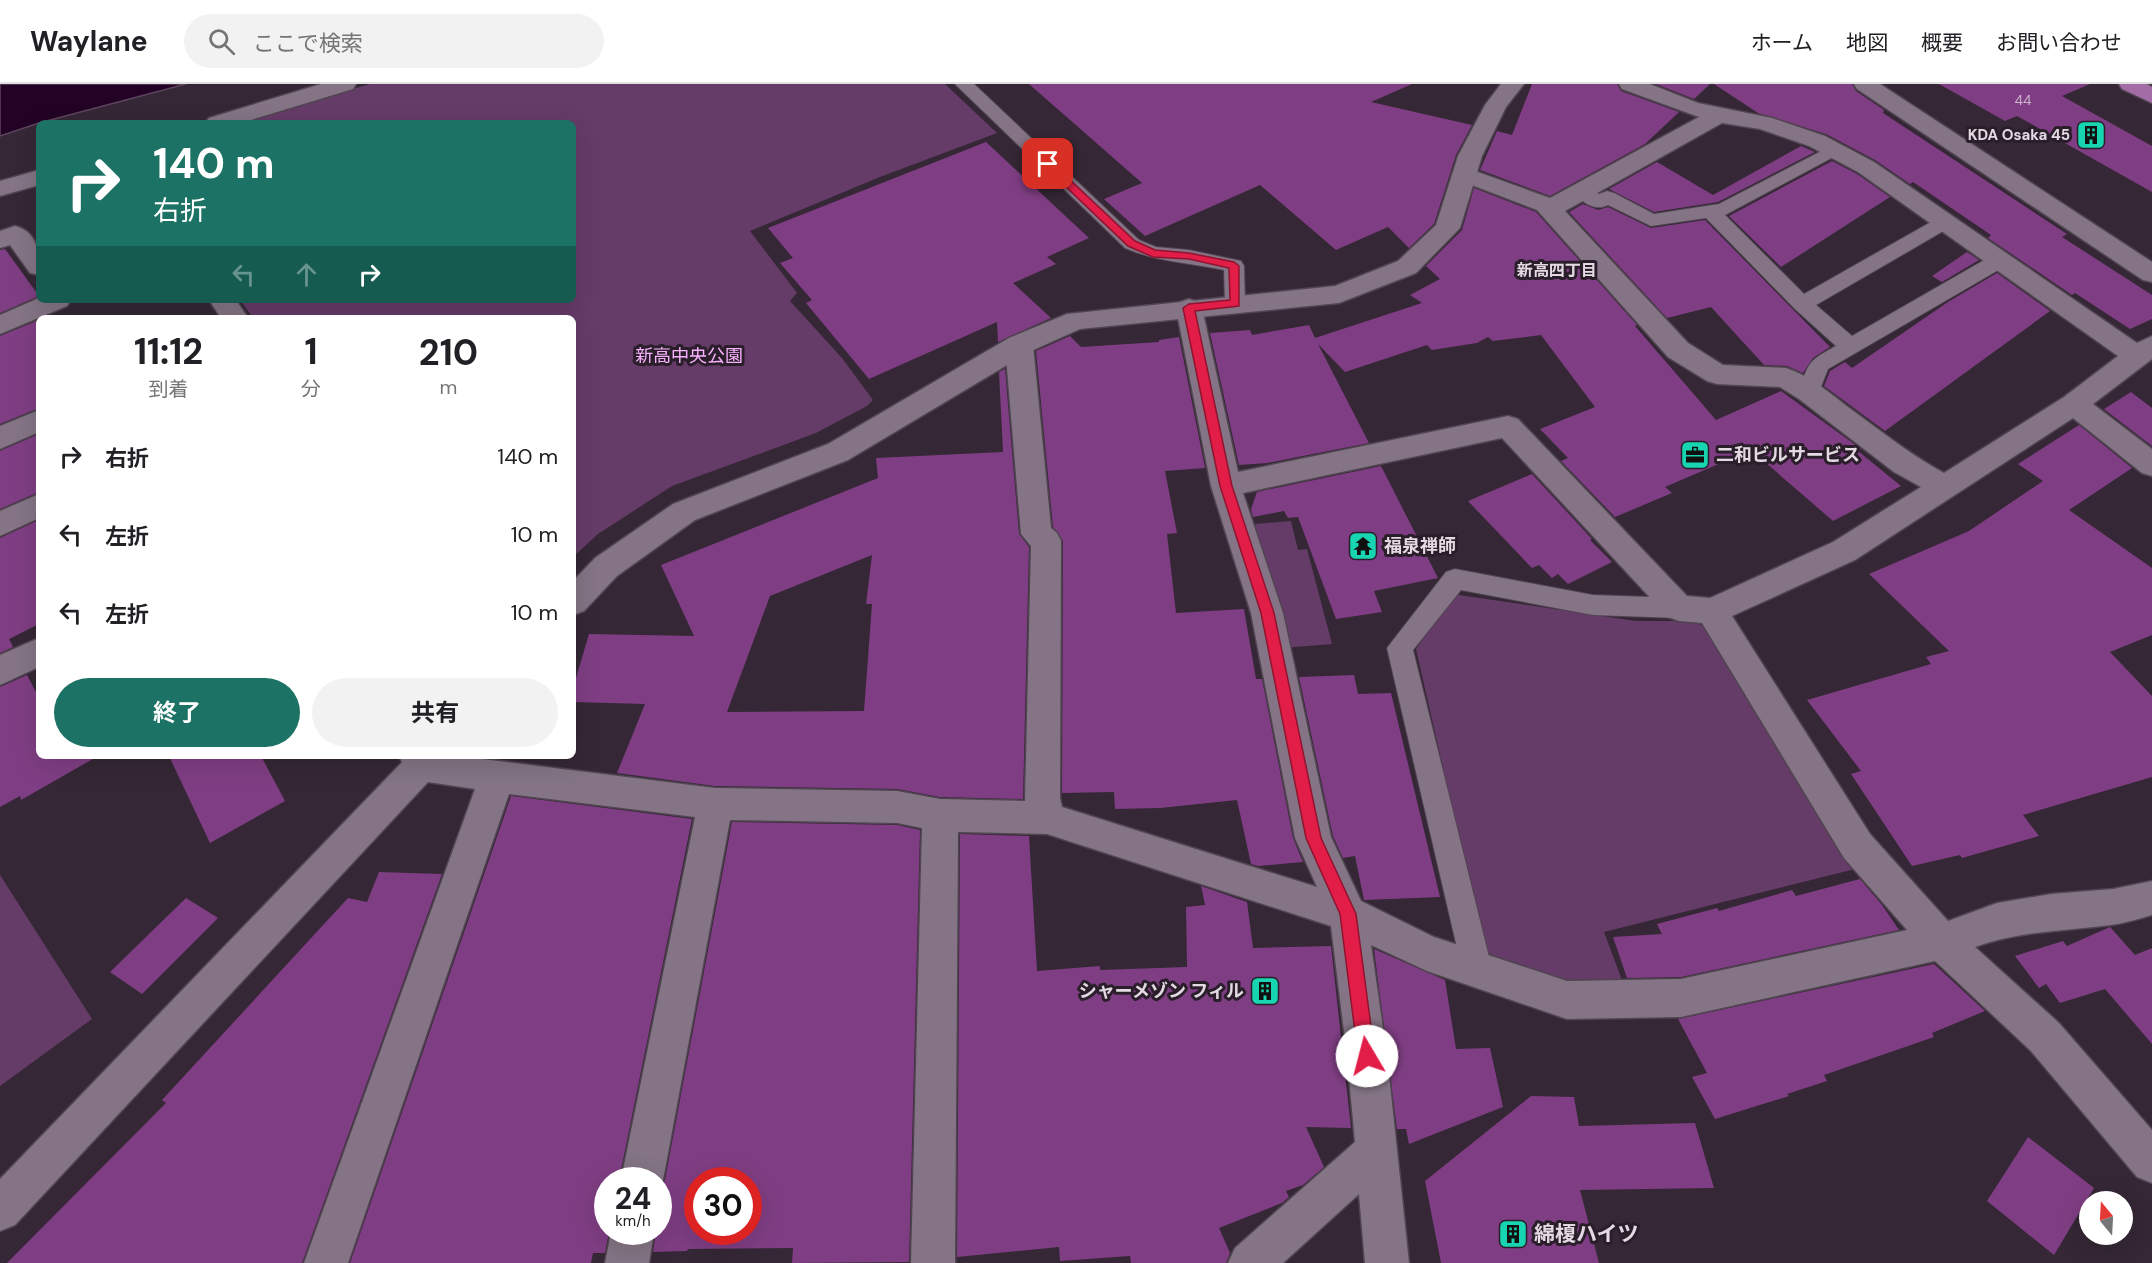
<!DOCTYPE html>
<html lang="ja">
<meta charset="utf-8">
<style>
:root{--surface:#fff;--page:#f2f2f2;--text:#202124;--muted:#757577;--line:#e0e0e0;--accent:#1c7264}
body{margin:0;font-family:"DM Sans","Noto Sans JP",sans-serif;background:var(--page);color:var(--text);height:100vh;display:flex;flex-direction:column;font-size:22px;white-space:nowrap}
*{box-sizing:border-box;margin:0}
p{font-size:20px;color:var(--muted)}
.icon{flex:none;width:33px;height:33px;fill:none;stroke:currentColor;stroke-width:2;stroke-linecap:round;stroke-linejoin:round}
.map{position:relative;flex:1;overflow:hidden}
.panel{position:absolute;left:36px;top:231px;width:540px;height:444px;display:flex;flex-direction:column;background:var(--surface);border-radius:9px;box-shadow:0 6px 24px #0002}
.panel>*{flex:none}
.top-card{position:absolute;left:36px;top:36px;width:540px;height:183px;border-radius:9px;box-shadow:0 6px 24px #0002;background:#1c7264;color:#fff;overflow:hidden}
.needle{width:39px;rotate:342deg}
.fabs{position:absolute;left:2079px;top:1107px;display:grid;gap:12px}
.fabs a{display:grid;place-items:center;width:54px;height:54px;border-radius:50%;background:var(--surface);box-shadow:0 6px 24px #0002;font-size:30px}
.speed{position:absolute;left:594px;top:1083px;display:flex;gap:12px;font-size:30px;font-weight:700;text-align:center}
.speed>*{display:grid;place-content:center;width:78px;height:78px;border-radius:50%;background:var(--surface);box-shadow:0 6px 24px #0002;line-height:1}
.speed small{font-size:15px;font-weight:400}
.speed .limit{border:9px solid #d22;background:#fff;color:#111}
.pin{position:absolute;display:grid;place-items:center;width:51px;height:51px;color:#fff;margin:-26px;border-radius:12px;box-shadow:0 3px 9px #0006}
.me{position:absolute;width:66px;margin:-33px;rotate:352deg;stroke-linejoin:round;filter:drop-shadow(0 0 4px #0008)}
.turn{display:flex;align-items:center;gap:21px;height:126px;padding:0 18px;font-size:27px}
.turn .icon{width:78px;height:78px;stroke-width:2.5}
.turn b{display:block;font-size:42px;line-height:51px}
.lanes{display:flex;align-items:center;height:57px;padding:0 18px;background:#0003;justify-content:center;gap:30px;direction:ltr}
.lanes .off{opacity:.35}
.eta{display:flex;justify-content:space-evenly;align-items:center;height:102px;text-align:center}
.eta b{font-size:36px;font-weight:700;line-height:42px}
.button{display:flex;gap:12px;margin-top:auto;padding:12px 18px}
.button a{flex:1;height:69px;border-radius:36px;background:var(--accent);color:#fff;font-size:24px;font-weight:700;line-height:69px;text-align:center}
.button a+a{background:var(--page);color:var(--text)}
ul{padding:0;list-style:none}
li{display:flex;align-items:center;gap:18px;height:78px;padding:0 18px}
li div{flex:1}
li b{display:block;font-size:22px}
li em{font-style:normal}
header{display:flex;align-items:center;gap:36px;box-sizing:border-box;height:84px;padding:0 30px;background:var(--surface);border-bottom:2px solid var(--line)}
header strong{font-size:28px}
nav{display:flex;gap:33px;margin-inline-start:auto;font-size:21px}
.search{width:420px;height:54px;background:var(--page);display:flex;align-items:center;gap:15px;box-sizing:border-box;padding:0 21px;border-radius:33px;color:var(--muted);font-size:22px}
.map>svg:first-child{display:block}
.green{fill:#653b68}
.water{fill:#230325;stroke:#5d445e;stroke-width:1.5}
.building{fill:#7f3e83;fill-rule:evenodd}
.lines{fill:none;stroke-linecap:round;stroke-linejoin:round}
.service-casing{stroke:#504550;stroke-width:2}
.minor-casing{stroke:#504550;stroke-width:3}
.tertiary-casing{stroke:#504550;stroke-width:3}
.trunk-casing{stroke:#504550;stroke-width:3}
.service{fill:#847485;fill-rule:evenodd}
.minor{fill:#847485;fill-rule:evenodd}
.tertiary{fill:#847485;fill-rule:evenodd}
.trunk{fill:#a36ca6;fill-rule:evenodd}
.route{fill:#e11d48;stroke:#92132f;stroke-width:1.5}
.labels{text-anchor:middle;stroke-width:6;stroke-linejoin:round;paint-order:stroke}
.far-number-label{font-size:14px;fill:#cab3cb}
.far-poi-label{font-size:15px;font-weight:bold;fill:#e3dae3;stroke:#2b1e2b;text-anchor:end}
.far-neighbourhood-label{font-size:16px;font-weight:bold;fill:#e3dae3;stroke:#2b1e2b}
.park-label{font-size:18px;fill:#f8b1fc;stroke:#2b1e2b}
.poi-label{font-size:18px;font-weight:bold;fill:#e3dae3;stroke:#2b1e2b;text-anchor:start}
.near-poi-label{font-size:21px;font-weight:bold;fill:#e3dae3;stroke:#2b1e2b;text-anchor:start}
</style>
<header>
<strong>Waylane</strong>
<div class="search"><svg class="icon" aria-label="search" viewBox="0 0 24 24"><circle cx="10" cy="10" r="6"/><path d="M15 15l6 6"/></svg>ここで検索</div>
<nav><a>ホーム</a><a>地図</a><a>概要</a><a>お問い合わせ</a></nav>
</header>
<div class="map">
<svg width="2152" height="1179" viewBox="0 0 2152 1179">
<rect width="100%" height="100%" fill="#352735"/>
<!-- green -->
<g class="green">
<polygon points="370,0 945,0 997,49 880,93 750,147 797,209 790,217 842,274 873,316 867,322 816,349 672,402 598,450 573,473 573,234 253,234 240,216 573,216 573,39 236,39"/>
<polygon points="1291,437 1298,466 1307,465 1332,560 1283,564 1255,440"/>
<polygon points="1452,510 1636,537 1693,537 1711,546 1855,785 1604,848 1626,907 1568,900 1486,873 1416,565"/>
<polygon points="0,791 92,935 0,1002"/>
</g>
<!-- water -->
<polygon class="water" points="0,0 186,0 39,39 0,52"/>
<!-- building -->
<g class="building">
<polygon points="1029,0 1412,0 1371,18 1472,41 1456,71 1434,140 1409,164 1388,143 1336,166 1260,101 1145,152 1104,115 1142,99"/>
<polygon points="1532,0 1617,0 1621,7 1679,28 1645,60 1550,112 1480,86 1497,47 1512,51"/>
<polygon points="1656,0 1710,0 1694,15"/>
<polygon points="1714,0 1852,0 1856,7 1884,26 1883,29 2067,150 2062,153 2152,211 2152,235 2130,245 2075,209 2072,211 1988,154 1991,151 1913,98 1910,100 1875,76 1826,50 1758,29"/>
<polygon points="1939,0 2090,0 2062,12 2152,62 2152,108 2017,32 2005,37"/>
<polygon points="986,58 1089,154 1047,173 1056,180 1013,199 1051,234 998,258 997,238 869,295 806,219 812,216 780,179 793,174 768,144"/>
<polygon points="1801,62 1815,68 1718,118 1654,128 1609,105 1657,78 1713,111"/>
<polygon points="1832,77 1857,90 1890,113 1781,183 1729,132"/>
<polygon points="1474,104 1536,128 1637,241 1635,242 1716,336 1781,307 1861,365 1858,367 1901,402 1833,437 1751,366 1665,403 1672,409 1615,433 1561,377 1568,374 1540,345 1595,323 1541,251 1493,257 1488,253 1477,259 1432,266 1427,261 1345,288 1318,260 1369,359 1268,379 1239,381 1210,249 1250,246 1252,251 1309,241 1315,254 1422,219 1410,211 1440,195 1426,182 1462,146"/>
<polygon points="1583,120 1598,126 1608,123 1651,144 1705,136 1830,263 1813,274 1803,289 1787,282 1764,281 1711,223 1667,234 1569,128"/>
<polygon points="5,165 39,212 0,229 0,166"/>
<polygon points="1967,168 1979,176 1942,198 1932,192"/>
<polygon points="1997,189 2050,227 1885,347 1824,302 1830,287 1845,278 1852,284 1948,218"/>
<polygon points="39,236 39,324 0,340 0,252"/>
<polygon points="1070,252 1081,263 1159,258 1159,256 1179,253 1205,384 1165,387 1177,449 1167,450 1176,529 1244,525 1256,595 1262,595 1293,754 1303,778 1258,782 1251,780 1237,716 1160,724 1115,725 1114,708 1062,709 1063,457 1053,443 1036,267"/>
<path d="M1005,285L1019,450L1029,463L1023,715L940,713L897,705L715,702L617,689L645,620L573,618V604L589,550L694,552L661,481L878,394L876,374L1003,368L999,288ZM872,471L866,520H872L864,627L727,628L770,512Z"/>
<polygon points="2131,308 2152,324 2152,362 2104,325"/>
<polygon points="2079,341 2132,384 2069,426 2152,484 2152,551 2110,568 2152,612 2152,693 2023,731 2039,752 1962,774 1960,771 1912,782 1851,690 1861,687 1807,616 1931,580 1926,573 1949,567 1869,490 1969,447 2043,397 2018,380"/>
<polygon points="39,350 39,408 0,425 0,367"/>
<polygon points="1381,382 1438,494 1374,507 1382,528 1336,535 1298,433 1288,434 1284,427 1253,433 1251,425 1257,408"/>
<polygon points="1532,390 1592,455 1590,456 1612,478 1568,500 1558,490 1552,494 1539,481 1532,484 1468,417"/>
<polygon points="39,436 39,540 9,555 13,563 0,569 0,454"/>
<polygon points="27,591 39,614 39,672 98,672 21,716 20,712 0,723 0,603"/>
<polygon points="1354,591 1358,610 1391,609 1440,813 1364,816 1355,772 1343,774 1333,752 1299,593"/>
<polygon points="169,672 261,672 285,717 210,759"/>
<polygon points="511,712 692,735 619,1096 608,1096 609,1148 605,1169 593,1169 591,1179 350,1179"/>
<path d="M732,738L897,741L920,746L909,1178L792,1179L793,1164L688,1165L687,1167L653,1168L656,1148H658V1109L665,1096ZM698,1096H748V1148H698Z"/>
<polygon points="960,750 1029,752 1037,887 1100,882 1100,886 1187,883 1186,823 1205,821 1201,802 1247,818 1253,864 1331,862 1351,1044 1306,1043 1324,1083 1303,1101 1286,1107 1289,1113 1282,1119 1219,1144 1230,1169 1226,1179 1131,1179 1130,1172 1060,1177 1059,1163 957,1173"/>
<polygon points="379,788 442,790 302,1179 7,1179 166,1019 162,1016 348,814 367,818"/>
<polygon points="1860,795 1882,821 1899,846 1681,893 1627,894 1613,853 1662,850 1657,840 1717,824 1719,827 1792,806 1796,812"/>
<polygon points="186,814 218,834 142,910 110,888"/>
<polygon points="2110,843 2135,871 2152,864 2152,960 2105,905 2060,919 2046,900 2039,904 2015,872 2063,857 2067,862"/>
<polygon points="1374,865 1445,896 1456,965 1490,964 1503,1023 1409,1060 1406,1045 1397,1045"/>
<polygon points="1934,880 1985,927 1932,949 1934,953 1824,991 1827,997 1787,1010 1789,1012 1715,1035 1692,993 1707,989 1678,935"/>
<polygon points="1531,1012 1574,1013 1579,1042 1695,1039 1714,1104 1580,1106 1599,1179 1441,1179 1425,1097"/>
<polygon points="2028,1053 2094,1104 2054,1171 1987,1117"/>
</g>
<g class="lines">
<!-- service casing -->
<g class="service-casing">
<g id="service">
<path d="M955,0H974L1139,156L1156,163L1189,166L1241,177L1244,182L1245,219L1242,224L1235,226L1228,224L1225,219L1224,186C1191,179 1157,178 1125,164Z"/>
<path d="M1833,61L1839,62L1842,66L1839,70L1725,131L1804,210L1938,134H1952L1955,138L1952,142L1816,221L1852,252L1993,171L2000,170L2007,171L2010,176L2007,181L1828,285L1817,313L1809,316L1801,313L1798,308C1810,277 1807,278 1836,262L1795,225L1706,134L1651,142L1608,121C1595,128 1581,118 1573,107L1575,103L1582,101L1599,110L1607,107L1614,109L1654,130L1719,120Z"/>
<polygon points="1455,485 1593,511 1679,514 1688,517 1691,524 1688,531 1679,534 1593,531 1461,506 1413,566 1492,885 1487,895 1477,899 1467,895 1462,885 1387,564 1446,488"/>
</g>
</g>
<!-- minor casing -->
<g class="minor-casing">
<g id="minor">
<path d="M1619,0H1650L1698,19L1772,34L1825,52L1874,78L2137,259L2152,252V275L2093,320L2152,365V392L2142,389L2073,334L1855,476L1732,532L1870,750L1948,837L1997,819L2051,810L2113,805L2152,797V831C2139,835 2125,839 2111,841C2065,847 2019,847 1975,863L2059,939L2152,1046V1099L2137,1093L2031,967L1935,877L1681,933L1567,935L1427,887L1371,861L1387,972L1409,1179H1365L1359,1110L1283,1179H1228L1235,1164L1355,1058L1347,972L1331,842L1047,750L958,748L955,1179H911L922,744L897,739L730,736L663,1096L658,1107V1096H621L695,733L509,710L348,1179H304L475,705L421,697L409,693L399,672H459L715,704L897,707L940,715L1025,717L1031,462L1021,450L1005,261L1009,254L1019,252L1029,254L1033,261L1051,444L1057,449L1061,457L1060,714L1062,723L1317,803L1295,754L1251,529L1211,402L1176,224L1180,218L1189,215L1198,218L1202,224L1238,388L1508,332L1518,335L1687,512L1710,514L1833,458L1921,403L1894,388L1799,315L1780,303L1717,300L1707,297L1668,273L1537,126L1456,95L1452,90L1456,85L1464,83L1550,114L1699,33L1622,5ZM1722,39L1760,45L1809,62L1858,88L2118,272L2064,313L1944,389C1911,371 1882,348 1852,326C1832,311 1811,292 1786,284L1723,281L1688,259L1565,127ZM1502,354L1668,533L1679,537L1702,539L1844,774L1907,846L1681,895L1567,897L1434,853L1361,817L1331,753L1283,529L1243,409Z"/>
<polygon points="1854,0 1880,0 2152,178 2152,198 2143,196 1857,5"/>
<path d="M15,142C39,148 39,171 39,191L30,189L10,161L0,164V147Z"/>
<polygon points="39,214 39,216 71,216 67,222 0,250 0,231"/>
<polygon points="209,216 236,216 248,234 221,234"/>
<polygon points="39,326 39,348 0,365 0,342"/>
<polygon points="39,410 39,434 0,452 0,427"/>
<polygon points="39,554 39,583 0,601 0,571"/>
<polygon points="611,1148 654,1148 649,1179 605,1179"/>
</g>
</g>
<!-- tertiary casing -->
<g class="tertiary-casing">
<g id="tertiary">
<polygon points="321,0 356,0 353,5 241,39 205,39 209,34"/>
<polygon points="1501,0 1524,0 1506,23 1482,72 1460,144 1416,189 1339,219 1080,245 1029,268 848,376 695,436 617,492 584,527 573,531 573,497 595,474 673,420 828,360 1009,254 1067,230 1335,202 1398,177 1436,141 1458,72 1485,21"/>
<polygon points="39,86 39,101 0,112 0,97"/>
<polygon points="408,672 447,672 442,683 15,1141 0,1147 0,1095"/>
</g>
</g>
<!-- trunk casing -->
<g class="trunk-casing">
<polygon id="trunk" points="2119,0 2147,0 2152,3 2152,19 2122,5"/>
</g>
<!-- service -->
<use href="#service" class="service"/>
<!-- minor -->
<use href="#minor" class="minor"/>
<!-- tertiary -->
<use href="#tertiary" class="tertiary"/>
<!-- trunk -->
<use href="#trunk" class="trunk"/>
</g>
<!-- route -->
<polygon class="route" points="1044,78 1051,78 1135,157 1155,166 1189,169 1234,178 1239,182 1239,222 1195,227 1232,402 1274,529 1321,754 1356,830 1375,972 1372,978 1367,980 1361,978 1358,972 1340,830 1306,754 1261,529 1220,402 1183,224 1189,220 1230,216 1229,184 1189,175 1153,173 1128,162 1044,82"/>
<!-- icons -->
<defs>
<g id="building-square" transform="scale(1.5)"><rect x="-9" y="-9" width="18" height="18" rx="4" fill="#18d5b2" stroke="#2b1e2b"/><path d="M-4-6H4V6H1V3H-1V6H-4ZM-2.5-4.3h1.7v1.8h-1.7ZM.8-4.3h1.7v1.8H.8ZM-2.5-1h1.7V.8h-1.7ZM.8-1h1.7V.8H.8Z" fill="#111"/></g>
<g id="office-square" transform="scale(1.5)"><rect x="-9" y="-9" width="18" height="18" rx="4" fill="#18d5b2" stroke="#2b1e2b"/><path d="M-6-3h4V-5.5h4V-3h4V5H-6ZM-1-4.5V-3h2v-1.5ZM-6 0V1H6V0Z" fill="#111"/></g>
<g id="temple-square" transform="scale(1.5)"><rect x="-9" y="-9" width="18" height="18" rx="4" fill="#18d5b2" stroke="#2b1e2b"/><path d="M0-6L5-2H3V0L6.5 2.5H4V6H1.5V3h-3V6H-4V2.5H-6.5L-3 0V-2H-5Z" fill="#111"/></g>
</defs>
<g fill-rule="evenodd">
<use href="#building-square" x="2091" y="51"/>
<use href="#office-square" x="1695" y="371"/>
<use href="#temple-square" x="1363" y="462"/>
<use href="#building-square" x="1265" y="907"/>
<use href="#building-square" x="1513" y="1150"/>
</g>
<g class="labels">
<!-- far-number labels -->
<g class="far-number-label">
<text x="2023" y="21">44</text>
</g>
<!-- far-poi labels -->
<g class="far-poi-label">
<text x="2070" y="56">KDA Osaka 45</text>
</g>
<!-- far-neighbourhood labels -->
<g class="far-neighbourhood-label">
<text x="1557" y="192">新高四丁目</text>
</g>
<!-- park labels -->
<g class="park-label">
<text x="689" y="278">新高中央公園</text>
</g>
<!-- poi labels -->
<g class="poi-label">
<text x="1716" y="377">二和ビルサービス</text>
<text x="1384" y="468">福泉禅師</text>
<text x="1244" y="913" text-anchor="end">シャーメゾン フィル</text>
</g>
<!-- near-poi labels -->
<g class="near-poi-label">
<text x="1534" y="1157">綿榎ハイツ</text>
</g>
</g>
</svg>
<div class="fabs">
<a><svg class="needle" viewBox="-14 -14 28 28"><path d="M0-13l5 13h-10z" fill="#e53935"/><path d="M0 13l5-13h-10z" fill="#757577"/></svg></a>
</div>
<div class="speed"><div>24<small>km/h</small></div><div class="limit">30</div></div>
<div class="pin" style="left:1048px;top:80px;background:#d93025"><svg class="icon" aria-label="arrive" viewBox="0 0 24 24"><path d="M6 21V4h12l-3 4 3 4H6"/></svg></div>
<svg class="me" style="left:1367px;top:972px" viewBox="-20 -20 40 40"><circle r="19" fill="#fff"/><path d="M0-13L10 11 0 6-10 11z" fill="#e11d48"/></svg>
<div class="top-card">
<div class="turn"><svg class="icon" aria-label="right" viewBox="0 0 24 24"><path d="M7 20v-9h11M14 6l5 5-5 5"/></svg><div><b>140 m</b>右折</div></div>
<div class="lanes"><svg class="icon off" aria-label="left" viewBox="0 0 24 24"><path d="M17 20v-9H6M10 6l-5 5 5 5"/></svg><svg class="icon off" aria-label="ahead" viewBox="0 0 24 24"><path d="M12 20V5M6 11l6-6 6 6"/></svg><svg class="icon" aria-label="right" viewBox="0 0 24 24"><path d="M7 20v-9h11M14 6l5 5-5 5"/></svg></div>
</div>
<section class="panel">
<div class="eta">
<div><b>11:12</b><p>到着</p></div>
<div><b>1</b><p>分</p></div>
<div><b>210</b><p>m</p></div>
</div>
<ul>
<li><svg class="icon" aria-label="right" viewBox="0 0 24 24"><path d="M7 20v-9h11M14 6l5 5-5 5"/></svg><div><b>右折</b></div><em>140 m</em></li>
<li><svg class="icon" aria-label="left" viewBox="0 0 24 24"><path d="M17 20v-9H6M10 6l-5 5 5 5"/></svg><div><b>左折</b></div><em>10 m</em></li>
<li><svg class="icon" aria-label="left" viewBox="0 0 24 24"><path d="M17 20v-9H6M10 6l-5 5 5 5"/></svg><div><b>左折</b></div><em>10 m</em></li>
</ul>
<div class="button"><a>終了</a><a>共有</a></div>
</section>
</div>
